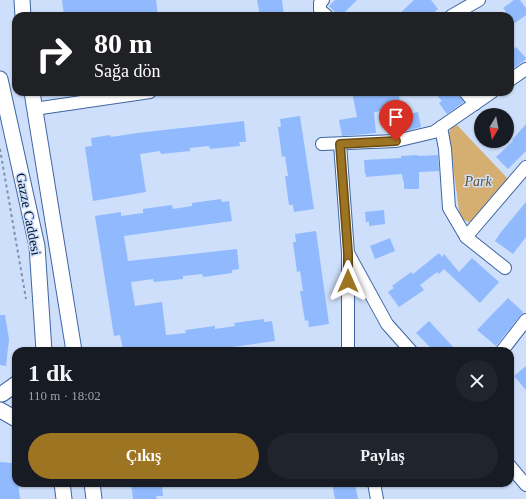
<!DOCTYPE html>
<html lang="tr">
<meta charset="utf-8">
<style>
:root{--surface:#171b24;--page:#20242c;--text:#f1f3f6;--muted:#9ea1a6;--accent:#9d7422}
body{margin:0;font-family:"Times New Roman",serif;background:var(--page);color:var(--text);height:100vh;display:flex;flex-direction:column;font-size:15px;white-space:nowrap}
*{box-sizing:border-box;margin:0}
p{font-size:13px;color:var(--muted)}
.icon{flex:none;width:22px;height:22px;fill:none;stroke:currentColor;stroke-width:2;stroke-linecap:round;stroke-linejoin:round}
.map{position:relative;flex:1;overflow:hidden}
.side{position:absolute;left:12px;top:347px;width:502px;height:140px;display:flex;flex-direction:column;background:var(--surface);border-radius:12px;box-shadow:0 1px 3px #0004}
.side>*{flex:none}
.guide{position:absolute;left:12px;top:12px;width:502px;height:84px;border-radius:12px;box-shadow:0 1px 3px #0004;background:#202124;color:#fff;overflow:hidden}
.needle{width:26px;rotate:190deg}
.fabs{position:absolute;left:474px;top:108px;display:grid;gap:8px}
.fabs a{display:grid;place-items:center;width:40px;height:40px;border-radius:50%;background:var(--surface);box-shadow:0 1px 3px #0004;font-size:20px}
.pin{position:absolute;display:grid;place-items:center;width:34px;height:34px;color:#fff;margin:-41px -17px;border-radius:50% 50% 50% 0;rotate:-45deg;box-shadow:0 0 4px #0007}
.pin .icon{rotate:45deg}
.me{position:absolute;width:44px;margin:-22px;rotate:0deg;stroke-linejoin:round;filter:drop-shadow(0 0 3px #0008)}
.turn{display:flex;align-items:center;gap:14px;height:84px;padding:0 16px;font-size:18px}
.turn .icon{width:52px;height:52px;stroke-width:2.5}
.turn b{display:block;font-size:28px;line-height:34px}
.round{display:grid;place-items:center;flex:none;width:42px;height:42px;border-radius:21px;background:var(--page)}
.headline{display:flex;align-items:center;justify-content:space-between;height:68px;padding:0 16px}
h1{font-size:24px;font-weight:600;line-height:30px}
.button{display:flex;gap:8px;margin-top:auto;padding:8px 16px}
.button a{flex:1;height:46px;border-radius:24px;background:var(--accent);color:#fff;font-size:16px;font-weight:600;line-height:46px;text-align:center}
.button a+a{background:var(--page);color:var(--text)}
.map>svg:first-child{display:block}
.green{fill:#d4af71}
.building{fill:#90bafd}
.lines{fill:none;stroke-linecap:round;stroke-linejoin:round}
.minor-casing{stroke:#3f65a2;stroke-width:14}
.major-casing{stroke:#3f65a2;stroke-width:17}
.path{stroke:#8090aa;stroke-width:2;stroke-dasharray:3 3;stroke-linecap:butt}
.minor{stroke:#fff;stroke-width:12}
.major{stroke:#fff;stroke-width:15}
.route-casing{stroke:#664b16;stroke-width:10}
.route{stroke:#9d7422;stroke-width:7}
.labels{text-anchor:middle;stroke-width:3;stroke-linejoin:round;paint-order:stroke}
.park-label{font-size:14px;font-style:italic;fill:#685129;stroke:#cddffb}
.street-label{font-size:14px;fill:#020e26;stroke:#cddffb}
</style>
<div class="map">
<svg width="526" height="499" viewBox="0 0 526 499">
<rect width="100%" height="100%" fill="#cddffb"/>
<!-- green -->
<path class="green" d="M457,125L509,180L471,222C463,221 461,218 459,210L449,137V132L452,127Z"/>
<!-- building -->
<g class="building">
<polygon points="62,0 156,0 158,15 151,16 64,16"/>
<polygon points="257,0 282,0 284,16 260,16"/>
<polygon points="335,0 357,0 341,16 339,16 329,6"/>
<polygon points="414,0 431,0 438,9 430,16 397,16"/>
<polygon points="514,0 520,0 526,8 526,15 515,23 503,8"/>
<polygon points="516,47 526,58 526,59 513,69 510,65 510,52"/>
<polygon points="352,92 399,92 400,109 374,112 376,133 342,136 339,120 357,117"/>
<polygon points="434,92 458,92 459,96 464,102 447,114 439,103 442,101"/>
<polygon points="418,112 421,127 405,131 401,116"/>
<polygon points="300,116 314,209 294,212 293,205 289,205 285,176 288,176 285,156 282,157 278,127 281,127 280,119"/>
<polygon points="244,121 246,142 239,142 240,146 210,149 209,146 190,148 190,151 161,154 160,151 140,154 146,192 93,201 85,147 92,146 91,138 110,135 111,137 137,133"/>
<polygon points="526,124 526,151 508,169 496,157 513,141 512,140"/>
<polygon points="418,155 418,156 438,155 439,171 419,172 419,189 404,189 404,181 403,181 402,174 366,177 366,174 365,174 364,160 401,158 401,156"/>
<polygon points="221,199 222,202 229,201 232,221 124,236 128,261 237,249 239,269 232,270 232,273 203,277 202,274 183,276 183,279 154,282 153,279 131,282 135,306 162,302 166,335 186,333 185,330 215,326 215,329 235,326 234,323 264,319 264,322 272,321 275,341 205,351 126,351 126,349 123,349 120,335 114,336 95,216 121,212 121,216 143,213 143,209 172,205 173,209 192,206 192,203"/>
<polygon points="526,202 526,237 513,254 495,241 501,232"/>
<polygon points="384,210 385,224 369,226 369,222 366,222 365,212"/>
<polygon points="316,231 329,324 309,327 308,320 305,321 300,291 303,291 300,271 297,272 293,242 296,242 295,234"/>
<polygon points="390,238 395,251 375,259 370,246"/>
<polygon points="439,253 442,257 444,254 459,272 472,258 499,282 480,303 444,269 439,274 437,272 420,285 424,290 399,307 388,292 394,288 392,286 411,272 413,274"/>
<polygon points="508,298 523,312 496,346 477,330"/>
<polygon points="0,315 5,315 9,339 6,366 0,365"/>
<polygon points="429,321 457,351 434,351 416,333"/>
<polygon points="526,366 526,390 514,376"/>
<polygon points="0,462 12,463 16,472 16,483 18,483 20,499 0,499"/>
<polygon points="131,483 162,483 163,496 156,496 157,499 133,499"/>
<polygon points="332,483 355,483 358,499 335,499"/>
</g>
<g class="lines">
<!-- minor casing -->
<g class="minor-casing">
<g id="minor">
<polyline points="323,0 320,3 320,10 327,16"/>
<polyline points="451,16 479,0"/>
<polyline points="510,80 526,69"/>
<polyline points="465,92 475,104"/>
<polyline points="34,109 150,92"/>
<polyline points="441,127 445,149 449,208 466,237 505,268"/>
<polyline points="322,144 396,141 434,132 492,92"/>
<polyline points="340,144 348,253 387,324 411,351"/>
<polyline points="466,237 526,167"/>
<polyline points="348,351 348,254"/>
<polyline points="502,351 526,320"/>
<polyline points="510,466 526,485"/>
<polyline points="374,483 377,499"/>
</g>
</g>
<!-- major casing -->
<g class="major-casing">
<g id="major">
<polyline points="22,0 23,16"/>
<polyline points="0,79 37,246 44,351"/>
<polyline points="32,92 74,351"/>
<polyline points="2,394 16,384"/>
<polyline points="0,410 16,419"/>
<polyline points="62,483 64,499"/>
<polyline points="92,483 94,499"/>
</g>
</g>
<!-- path -->
<polyline class="path" points="0,149 26,299"/>
<!-- minor -->
<use href="#minor" class="minor"/>
<!-- major -->
<use href="#major" class="major"/>
</g>
<g class="lines">
<!-- route casing -->
<g class="route-casing">
<polyline id="route" points="348,281 348,253 340,144 396,141"/>
</g>
<!-- route -->
<use href="#route" class="route"/>
</g>
<g class="labels">
<!-- park labels -->
<g class="park-label">
<text x="478" y="186">Park</text>
</g>
<!-- street labels -->
<g class="street-label">
<text transform="translate(29 214) rotate(79)" y="5">Gazze Caddesi</text>
</g>
</g>
</svg>
<div class="fabs">
<a><svg class="needle" viewBox="-14 -14 28 28"><path d="M0-13l5 13h-10z" fill="#e53935"/><path d="M0 13l5-13h-10z" fill="#9ea1a6"/></svg></a>
</div>
<div class="pin" style="left:396px;top:141px;background:#d93025"><svg class="icon" aria-label="arrive" viewBox="0 0 24 24"><path d="M6 21V4h12l-3 4 3 4H6"/></svg></div>
<svg class="me" style="left:348px;top:281px" viewBox="-20 -20 40 40"><path d="M0-17L14 15 0 8-14 15z" fill="#9d7422" stroke="#fff" stroke-width="4"/></svg>
<div class="guide">
<div class="turn"><svg class="icon" aria-label="right" viewBox="0 0 24 24"><path d="M7 20v-9h11M14 6l5 5-5 5"/></svg><div><b>80 m</b>Sağa dön</div></div>
</div>
<section class="side">
<div class="headline"><div><h1>1 dk</h1><p>110 m · 18:02</p></div><a class="round"><svg class="icon" aria-label="close" viewBox="0 0 24 24"><path d="M6 6l12 12M18 6L6 18"/></svg></a></div>
<div class="button"><a>Çıkış</a><a>Paylaş</a></div>
</section>
</div>
